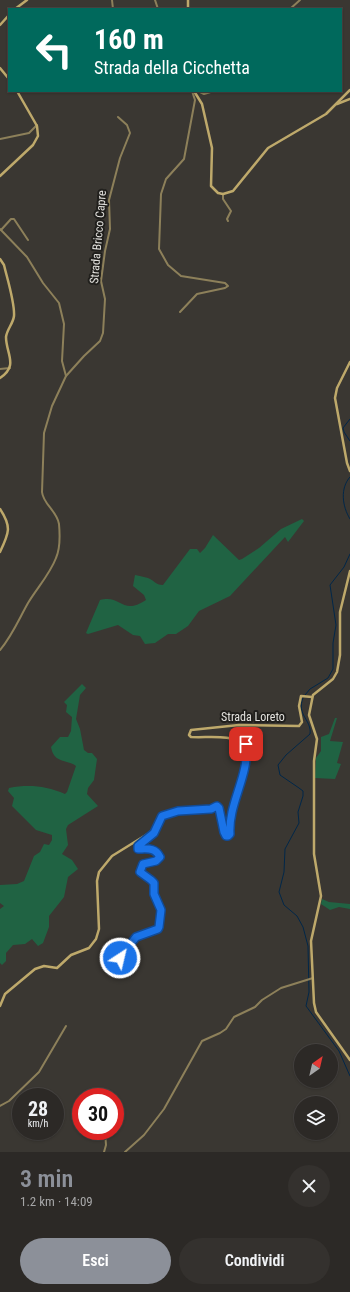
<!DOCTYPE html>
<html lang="it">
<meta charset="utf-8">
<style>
:root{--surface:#2c2926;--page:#34312e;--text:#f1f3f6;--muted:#a6a6a7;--line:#484543;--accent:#8c9099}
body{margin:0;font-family:"Roboto Condensed",sans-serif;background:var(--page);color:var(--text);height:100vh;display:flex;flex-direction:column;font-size:15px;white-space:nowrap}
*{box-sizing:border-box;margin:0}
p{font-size:13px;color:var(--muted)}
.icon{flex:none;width:22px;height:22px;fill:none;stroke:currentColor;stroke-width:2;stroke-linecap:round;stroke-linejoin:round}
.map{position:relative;height:1152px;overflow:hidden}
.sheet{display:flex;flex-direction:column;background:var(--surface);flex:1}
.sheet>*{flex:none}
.banner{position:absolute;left:8px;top:8px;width:334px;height:84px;border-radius:0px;box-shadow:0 1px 3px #0004,0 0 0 1px var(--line);background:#00695c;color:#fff;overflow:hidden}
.needle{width:26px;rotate:34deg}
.tools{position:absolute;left:294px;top:1044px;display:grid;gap:8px}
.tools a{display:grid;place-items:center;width:44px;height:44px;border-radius:50%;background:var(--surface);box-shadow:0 1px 3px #0004,0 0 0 1px var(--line);font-size:20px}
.speed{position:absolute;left:12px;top:1088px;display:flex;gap:8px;font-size:20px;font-weight:700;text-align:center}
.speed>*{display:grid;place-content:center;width:52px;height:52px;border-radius:50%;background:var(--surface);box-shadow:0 1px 3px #0004,0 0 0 1px var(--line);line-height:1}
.speed small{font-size:10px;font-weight:400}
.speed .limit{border:6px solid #d22;background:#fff;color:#111}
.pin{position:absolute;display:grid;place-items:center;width:34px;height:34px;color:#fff;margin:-17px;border-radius:8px;box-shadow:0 2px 6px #0006}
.me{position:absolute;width:44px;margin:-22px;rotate:35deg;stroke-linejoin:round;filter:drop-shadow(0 0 3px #0008)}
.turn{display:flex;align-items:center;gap:14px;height:84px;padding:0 20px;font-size:18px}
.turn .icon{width:52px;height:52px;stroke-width:2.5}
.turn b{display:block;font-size:28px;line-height:34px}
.round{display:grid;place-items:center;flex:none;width:42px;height:42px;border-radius:21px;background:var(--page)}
.summary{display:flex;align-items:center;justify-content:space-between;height:68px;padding:0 20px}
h1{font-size:24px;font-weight:600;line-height:30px;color:var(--accent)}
.cta{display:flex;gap:8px;margin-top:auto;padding:8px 20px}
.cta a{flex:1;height:46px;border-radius:24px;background:var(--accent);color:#fff;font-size:16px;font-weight:600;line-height:46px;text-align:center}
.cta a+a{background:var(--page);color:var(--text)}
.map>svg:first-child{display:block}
.green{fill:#206343}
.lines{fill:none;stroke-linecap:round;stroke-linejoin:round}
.stream{stroke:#012749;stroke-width:1}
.street{stroke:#8d805a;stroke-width:2}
.secondary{stroke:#bea96b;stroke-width:2.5}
.route-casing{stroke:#114b97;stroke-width:10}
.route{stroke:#1a73e8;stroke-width:7}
.labels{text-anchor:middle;stroke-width:4;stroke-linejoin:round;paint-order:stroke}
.street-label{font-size:12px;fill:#e3e2de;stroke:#201f1c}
</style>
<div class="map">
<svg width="350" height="1152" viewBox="0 0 350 1152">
<rect width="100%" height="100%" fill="#3a3732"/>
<!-- green -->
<g class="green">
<path d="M302,519L304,521L288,542L285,537L230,596L199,611L188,626L176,634H168L155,643L145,644L140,636L133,635L118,625L88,634L86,633L100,600C121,594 122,616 146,600L144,595L133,586L135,575C140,576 144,577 148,578C154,580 155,585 163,585L190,549H197L200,553L205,548L213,535L239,560L242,559L259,548L281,529Z"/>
<path d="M82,684L86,688L80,695L76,719L80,729L84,750L88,753H92L97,759L94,780L88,788L87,794L98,806L68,825L66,829L68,845L62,854L72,860L78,869L68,877L64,897L49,916V927L43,943L38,946L32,939L25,944L13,945L6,953V961L2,965L0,963V909L4,906L0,903V885L17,884L24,881L34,856L40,852L44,844L49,845L52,840V835L36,830L12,806L14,798L8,791L9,788C29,784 46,786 65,794L67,792L76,766C67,759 54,764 51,747L60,737H68L71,731L72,717L66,712L67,705L64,702Z"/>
<polygon points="335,718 337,718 330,741 343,742 337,763 341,764 335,779 315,778 316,758 321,751 321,737 329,734"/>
<polygon points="322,899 329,902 350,904 350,909 339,907 330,910 321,904"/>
</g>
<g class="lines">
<!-- stream -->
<g class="stream">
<polyline points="350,419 343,428 344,432 350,441"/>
<path d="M350,477C340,488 342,506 350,519"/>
<polyline points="305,695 310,689 328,678 333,669 333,643 336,625 330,585 344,567 350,554"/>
<path d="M303,698C296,715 312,720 310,734L286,755L278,765L280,775L299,788L303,791V796L298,812L299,823L285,849L284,872L279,892L284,905L297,916L303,927L308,946L309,992L306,1006L339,1051L350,1076"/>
</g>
<!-- street -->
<g class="street">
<polyline points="112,0 113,9"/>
<polyline points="155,0 158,9"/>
<polyline points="290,9 300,0"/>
<polyline points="198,91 204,94 214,91"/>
<polyline points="0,139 29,133 37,125"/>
<polyline points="223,194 223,199 231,211 227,219 228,221"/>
<polyline points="0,229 27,257 43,283 59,303 64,324 62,361 66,376"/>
<polyline points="1,230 11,219 14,219 28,240"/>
<polyline points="180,312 197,294 225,288 228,286 225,283 181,276 168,265 159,249 161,194 166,179 184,159 195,100 192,91"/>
<polyline points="0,369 10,368"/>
<path d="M0,650C12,636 19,619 28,603C37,588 50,574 56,558C60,549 60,535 59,524C57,511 43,504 42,492L44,433L52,406L66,376L84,356L100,341L103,333L105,299L101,281L105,251L110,229L109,200L120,158L130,133L127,125L118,117"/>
<path d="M120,958L136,937L158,929L159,927L161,909L154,894V883L151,880L140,872L143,864L156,861L160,857C156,849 148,846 141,849L138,847L154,833V830"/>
<polyline points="0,1106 9,1101 39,1072 66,1026"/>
<polyline points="104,1152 106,1145 105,1131"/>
<polyline points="125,1152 144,1135 164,1109 202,1041 220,1033 226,1029 234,1017 255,1007 262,1000 281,988 313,978"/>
</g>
<!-- secondary -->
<g class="secondary">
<polyline points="188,0 188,9"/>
<polyline points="15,9 27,0"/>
<polyline points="0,25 9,15"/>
<polyline points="0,68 9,79"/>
<polyline points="194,91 202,104 212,148 211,186 218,193 223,194 233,191 268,148 326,114 350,90"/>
<polyline points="337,104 350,99"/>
<polyline points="0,176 33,145 38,136 37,126 17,91"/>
<path d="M0,259L4,265C7,278 15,303 14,316C13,324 7,329 6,337C6,354 19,365 0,378"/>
<polyline points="350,362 337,388 335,398 347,463 350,471"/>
<path d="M0,509C12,527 9,533 0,552"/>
<polyline points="350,571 340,612 340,655 337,672 333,679 313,695 309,715 317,739 314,761 314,854 321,896 311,941 314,1003 316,1012 350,1060"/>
<path d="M0,1006L5,994L35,969L44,966L57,968L71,955L89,948L96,939L99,929L97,881L99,872L112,856L154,830L162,816L178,811L211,809L217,806L219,808L226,836L230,834C228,803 251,774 246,744C231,734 208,738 191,737L189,735L191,730L239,725L299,726L302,722L299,706L301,696L312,697"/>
</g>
</g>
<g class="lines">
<!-- route casing -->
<g class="route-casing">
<path id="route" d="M120,958L136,937L158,929L159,927L161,910L154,894V883L151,880L140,872L143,864L156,861L160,857C155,847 147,849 138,849V846L154,833L162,816L178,811L211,809L217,806L219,808L224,832L226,836H228L230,834C228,803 250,775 246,744"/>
</g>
<!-- route -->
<use href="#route" class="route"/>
</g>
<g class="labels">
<!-- street labels -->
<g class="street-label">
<text transform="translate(98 237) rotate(-85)" y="4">Strada Bricco Capre</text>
<text x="253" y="721">Strada Loreto</text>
</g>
</g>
</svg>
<div class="tools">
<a><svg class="needle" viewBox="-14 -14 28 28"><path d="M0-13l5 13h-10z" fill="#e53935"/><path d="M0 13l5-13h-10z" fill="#a6a6a7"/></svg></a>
<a><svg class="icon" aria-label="layers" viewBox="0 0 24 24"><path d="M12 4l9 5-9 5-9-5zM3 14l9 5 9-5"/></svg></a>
</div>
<div class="speed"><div>28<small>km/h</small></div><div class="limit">30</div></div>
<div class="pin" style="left:246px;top:744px;background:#d93025"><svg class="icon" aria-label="arrive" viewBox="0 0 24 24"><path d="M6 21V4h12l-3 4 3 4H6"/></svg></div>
<svg class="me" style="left:120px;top:958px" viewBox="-20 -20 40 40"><circle r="17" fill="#1a73e8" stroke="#fff" stroke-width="3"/><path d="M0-11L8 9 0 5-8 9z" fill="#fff"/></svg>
<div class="banner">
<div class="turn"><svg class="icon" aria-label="left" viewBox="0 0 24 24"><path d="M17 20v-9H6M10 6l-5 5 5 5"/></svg><div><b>160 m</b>Strada della Cicchetta</div></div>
</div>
</div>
<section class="sheet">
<div class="summary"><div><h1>3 min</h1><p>1.2 km · 14:09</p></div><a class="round"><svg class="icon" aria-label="close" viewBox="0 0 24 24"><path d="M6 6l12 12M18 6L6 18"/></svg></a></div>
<div class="cta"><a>Esci</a><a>Condividi</a></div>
</section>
